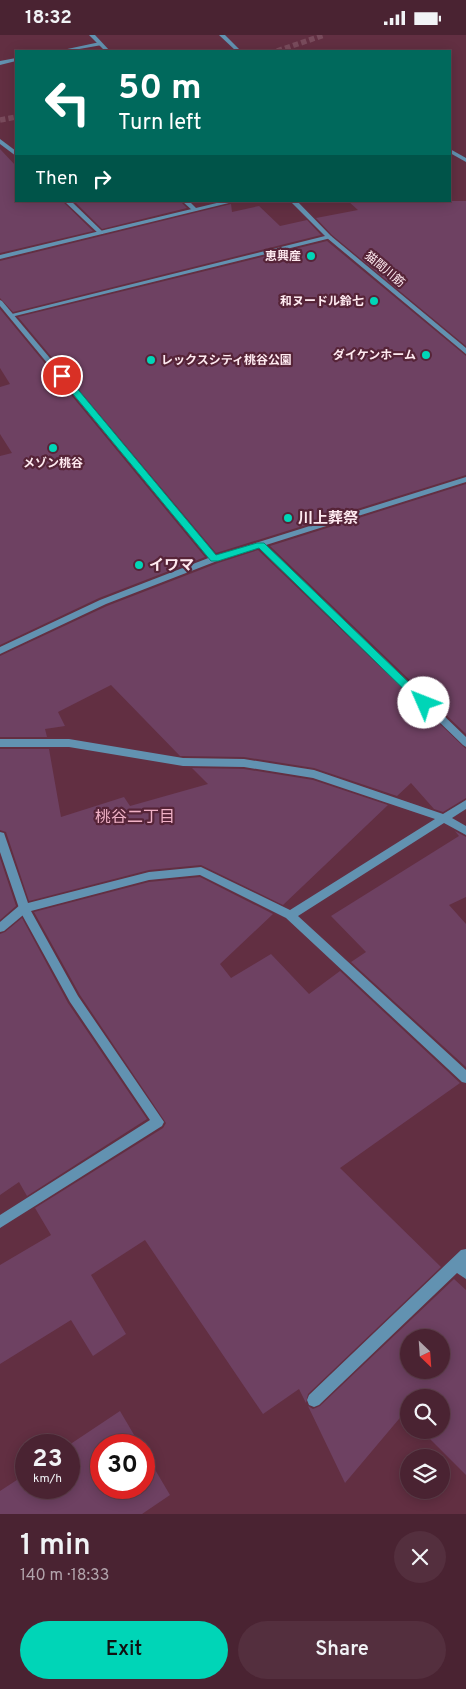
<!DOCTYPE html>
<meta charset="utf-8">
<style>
:root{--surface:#4a2332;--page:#542f3e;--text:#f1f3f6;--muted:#b2a4ac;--line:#61404d;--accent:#00d5b7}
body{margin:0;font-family:Overpass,"Noto Sans JP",sans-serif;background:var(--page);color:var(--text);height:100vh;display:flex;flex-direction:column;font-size:19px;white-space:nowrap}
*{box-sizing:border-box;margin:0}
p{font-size:16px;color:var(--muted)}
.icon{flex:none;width:28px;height:28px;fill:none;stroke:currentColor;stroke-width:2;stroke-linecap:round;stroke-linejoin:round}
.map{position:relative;height:1479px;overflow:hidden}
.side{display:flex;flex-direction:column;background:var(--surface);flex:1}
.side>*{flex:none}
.hud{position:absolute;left:15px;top:15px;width:436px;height:152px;border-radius:0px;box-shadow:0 2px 12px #0003,0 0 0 1px var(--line);background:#00695c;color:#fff;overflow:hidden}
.needle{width:32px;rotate:155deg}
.tools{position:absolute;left:400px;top:1294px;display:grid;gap:10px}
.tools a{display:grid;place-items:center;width:50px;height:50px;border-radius:50%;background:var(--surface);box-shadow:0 2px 12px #0003,0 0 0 1px var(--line);font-size:25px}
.speed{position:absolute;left:15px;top:1399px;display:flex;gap:10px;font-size:25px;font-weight:700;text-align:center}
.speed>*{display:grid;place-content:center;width:65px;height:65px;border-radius:50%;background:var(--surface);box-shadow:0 2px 12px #0003,0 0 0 1px var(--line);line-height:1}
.speed small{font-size:12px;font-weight:400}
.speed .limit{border:8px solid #d22;background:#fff;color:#111}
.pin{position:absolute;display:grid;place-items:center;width:42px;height:42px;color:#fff;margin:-21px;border:2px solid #fff;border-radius:50%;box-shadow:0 1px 5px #0007}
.me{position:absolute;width:55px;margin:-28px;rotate:314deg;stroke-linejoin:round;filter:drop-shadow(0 0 4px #0008)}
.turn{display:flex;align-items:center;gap:18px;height:105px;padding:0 20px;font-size:22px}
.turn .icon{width:65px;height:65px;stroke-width:2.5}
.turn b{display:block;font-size:35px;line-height:42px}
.then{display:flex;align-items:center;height:48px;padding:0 20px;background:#0003;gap:10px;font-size:19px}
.round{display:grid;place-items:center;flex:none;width:52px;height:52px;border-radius:26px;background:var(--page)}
.summary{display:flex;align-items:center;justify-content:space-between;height:85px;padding:0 20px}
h1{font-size:30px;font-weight:600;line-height:38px}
.primary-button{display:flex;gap:10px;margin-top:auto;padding:10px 20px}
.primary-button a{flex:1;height:58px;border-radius:30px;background:var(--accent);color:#111;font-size:20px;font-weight:600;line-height:58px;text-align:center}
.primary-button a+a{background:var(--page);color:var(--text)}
.status{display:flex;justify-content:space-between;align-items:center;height:35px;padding:0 25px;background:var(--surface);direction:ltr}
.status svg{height:14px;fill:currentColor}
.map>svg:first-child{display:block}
.building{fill:#6e4162;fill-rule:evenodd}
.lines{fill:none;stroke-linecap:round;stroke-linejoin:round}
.pedestrian-tunnel{stroke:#794b5c;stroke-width:5.5;stroke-dasharray:5.5 3;stroke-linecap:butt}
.service{fill:#6292b1;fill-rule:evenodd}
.minor{fill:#6292b1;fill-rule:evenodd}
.tertiary{fill:#6292b1;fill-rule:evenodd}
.route{fill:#00d5b7;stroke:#008a77}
.poi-dot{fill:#00d5b7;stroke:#562438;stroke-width:2}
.labels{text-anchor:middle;stroke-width:4.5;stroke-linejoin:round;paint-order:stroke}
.far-poi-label{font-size:12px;font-weight:bold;fill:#feeaf0;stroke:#562438;text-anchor:end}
.far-street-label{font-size:12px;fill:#feeaf0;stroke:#562438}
.poi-label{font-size:15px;font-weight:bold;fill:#feeaf0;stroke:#562438;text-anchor:start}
.neighbourhood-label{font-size:16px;fill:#f0b1c6;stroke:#562438}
</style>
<div class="status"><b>18:32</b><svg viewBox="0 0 49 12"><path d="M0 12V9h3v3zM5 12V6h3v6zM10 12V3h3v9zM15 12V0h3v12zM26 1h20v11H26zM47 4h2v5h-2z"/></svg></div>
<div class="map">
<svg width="466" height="1479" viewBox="0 0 466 1479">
<rect width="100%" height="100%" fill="#622f42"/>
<!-- building -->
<g class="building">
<polygon points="0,114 16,131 16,166 62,166 93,196 0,218"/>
<polygon points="74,166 180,166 187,173 102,194"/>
<polygon points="348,166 466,166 466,311 332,200 316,183 358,175"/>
<polygon points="231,169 232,177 259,171 280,191 307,185 321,200 13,277 0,263 0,226"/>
<polygon points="327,206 466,321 466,440 216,518 18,282"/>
<polygon points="0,274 205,522 99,563 0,610 0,421 12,418 0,399 0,352 10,349 0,333"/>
<polygon points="466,449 466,699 270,511"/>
<polygon points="258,515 466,714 466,763 443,777 434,774 411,748 397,761 314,733 244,722 180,721 111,650 58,677 65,691 45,694 47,702 0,702 0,621 107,571 218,528"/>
<polygon points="0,714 49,714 61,782 124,762 130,771 208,749 192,733 244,734 313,745 388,770 283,870 201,830 149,835 29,866 6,797 0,795"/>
<polygon points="455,796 466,802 466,862 449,870 466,889 466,1032 351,927 366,917 331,881 459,801"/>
<polygon points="0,823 16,871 0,885"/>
<polygon points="200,842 273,879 220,929 231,943 271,919 309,959 340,936 460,1048 340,1133 441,1232 308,1359 306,1368 299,1354 263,1379 145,1205 91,1240 126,1299 93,1321 71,1285 0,1329 0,1230 51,1200 35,1173 163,1093 166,1088 80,960 34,877 149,847"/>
<polygon points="22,883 68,968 147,1084 27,1161 19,1147 0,1160 0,899 5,897"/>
<path d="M454,1244L466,1255V1440L421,1395H441V1362H409V1383L404,1378L345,1448L308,1371L313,1374L320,1371ZM409,1302H441V1335H409Z"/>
<polygon points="120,1376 140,1410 101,1410 101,1452 144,1452 144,1416 170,1460 142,1479 0,1479 0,1456 26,1439 26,1452 69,1452 69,1410"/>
</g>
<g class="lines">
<!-- pedestrian-tunnel -->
<g class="pedestrian-tunnel">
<polyline points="277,16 324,0"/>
<polyline points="0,85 16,82"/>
</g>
<!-- service -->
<g class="service">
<polygon points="219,0 225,0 241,16 236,16"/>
<polygon points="100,7 102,10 68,16 58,16"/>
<polygon points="16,23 16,26 0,30 0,26"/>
<polygon points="0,104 16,116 16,121 0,109"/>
<polygon points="64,166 71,166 103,197 103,199 99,199"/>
<polygon points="182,166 189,166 198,175 193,176"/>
<polygon points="0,265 2,266 217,522 218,524 217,526 211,526 0,271"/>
<polygon points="24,869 28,870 29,873 28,876 4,896 0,897 0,887 20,870"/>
<polygon points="466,1214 466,1244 457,1238 319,1370 314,1372 309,1370 307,1365 309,1360 461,1215"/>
</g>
<!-- minor -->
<g class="minor">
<polygon points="450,114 466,123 466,127 450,118"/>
<polygon points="225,166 237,166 0,224 0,220"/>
<polygon points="329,200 332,202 331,203 11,282 8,280"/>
<polygon points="466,442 466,447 266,510 466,702 466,712 463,710 259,513 217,526 106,569 0,619 0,612 100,565 211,522"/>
<polygon points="0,704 69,704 183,723 244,724 314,735 443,779 466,765 466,774 452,783 466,791 466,800 444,788 298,881 466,1035 466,1048 462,1047 286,883 200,840 149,845 31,876 78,961 164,1087 162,1091 0,1193 0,1180 150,1085 70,967 20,876 0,817 0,797 4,798 5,801 28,868 149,837 201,832 290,875 435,784 313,743 244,732 183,731 69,712 0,712"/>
</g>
<!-- tertiary -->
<g class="tertiary">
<polygon points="89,0 95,0 110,16 105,16"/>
<polygon points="290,166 297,166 331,201 466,313 466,319 327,203"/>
</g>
</g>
<!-- route -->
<polygon class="route" points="59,339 65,339 216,520 257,508 264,508 427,665 427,670 420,670 259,513 218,526 211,526 59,342"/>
<!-- markers -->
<g class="poi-dot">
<circle cx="311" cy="221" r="5"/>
<circle cx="374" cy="266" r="5"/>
<circle cx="426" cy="320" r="5"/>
<circle cx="151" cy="325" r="5"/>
<circle cx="53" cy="413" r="5"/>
<circle cx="288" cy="483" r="5"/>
<circle cx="139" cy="530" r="5"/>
</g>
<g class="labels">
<!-- far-poi labels -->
<g class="far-poi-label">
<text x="301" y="225">恵興産</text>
<text x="364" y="270">和ヌードル鈴七</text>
<text x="416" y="324">ダイケンホーム</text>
<text x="161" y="329" text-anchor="start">レックスシティ桃谷公園</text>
<text x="53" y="432" text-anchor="middle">メゾン桃谷</text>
</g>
<!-- far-street labels -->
<g class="far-street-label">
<text transform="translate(385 234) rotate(40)" y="4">猫間川筋</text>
</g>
<!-- poi labels -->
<g class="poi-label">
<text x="298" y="488">川上葬祭</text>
<text x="149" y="535">イワマ</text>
</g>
<!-- neighbourhood labels -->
<g class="neighbourhood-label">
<text x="135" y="787">桃谷二丁目</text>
</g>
</g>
</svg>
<div class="tools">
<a><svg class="needle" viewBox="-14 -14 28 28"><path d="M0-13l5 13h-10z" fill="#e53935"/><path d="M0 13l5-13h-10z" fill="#b2a4ac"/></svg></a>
<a><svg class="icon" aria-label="search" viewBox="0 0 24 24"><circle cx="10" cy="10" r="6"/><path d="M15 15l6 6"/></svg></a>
<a><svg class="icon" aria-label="layers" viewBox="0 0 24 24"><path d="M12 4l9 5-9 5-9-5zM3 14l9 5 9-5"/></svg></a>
</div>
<div class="speed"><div>23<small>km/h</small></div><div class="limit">30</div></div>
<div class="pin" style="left:62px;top:341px;background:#d93025"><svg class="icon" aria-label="arrive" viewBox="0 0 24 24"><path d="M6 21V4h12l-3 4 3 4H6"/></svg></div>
<svg class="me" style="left:424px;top:668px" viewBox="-20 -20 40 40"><circle r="19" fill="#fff"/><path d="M0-13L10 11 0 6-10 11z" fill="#00d5b7"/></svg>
<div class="hud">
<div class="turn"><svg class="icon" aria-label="left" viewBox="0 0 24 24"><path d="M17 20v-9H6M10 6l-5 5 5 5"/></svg><div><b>50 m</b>Turn left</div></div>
<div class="then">Then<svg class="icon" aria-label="right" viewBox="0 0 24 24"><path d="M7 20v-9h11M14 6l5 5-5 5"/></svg></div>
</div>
</div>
<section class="side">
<div class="summary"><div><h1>1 min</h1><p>140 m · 18:33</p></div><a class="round"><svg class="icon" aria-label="close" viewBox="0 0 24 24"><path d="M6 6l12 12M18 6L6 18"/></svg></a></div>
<div class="primary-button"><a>Exit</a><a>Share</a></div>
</section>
